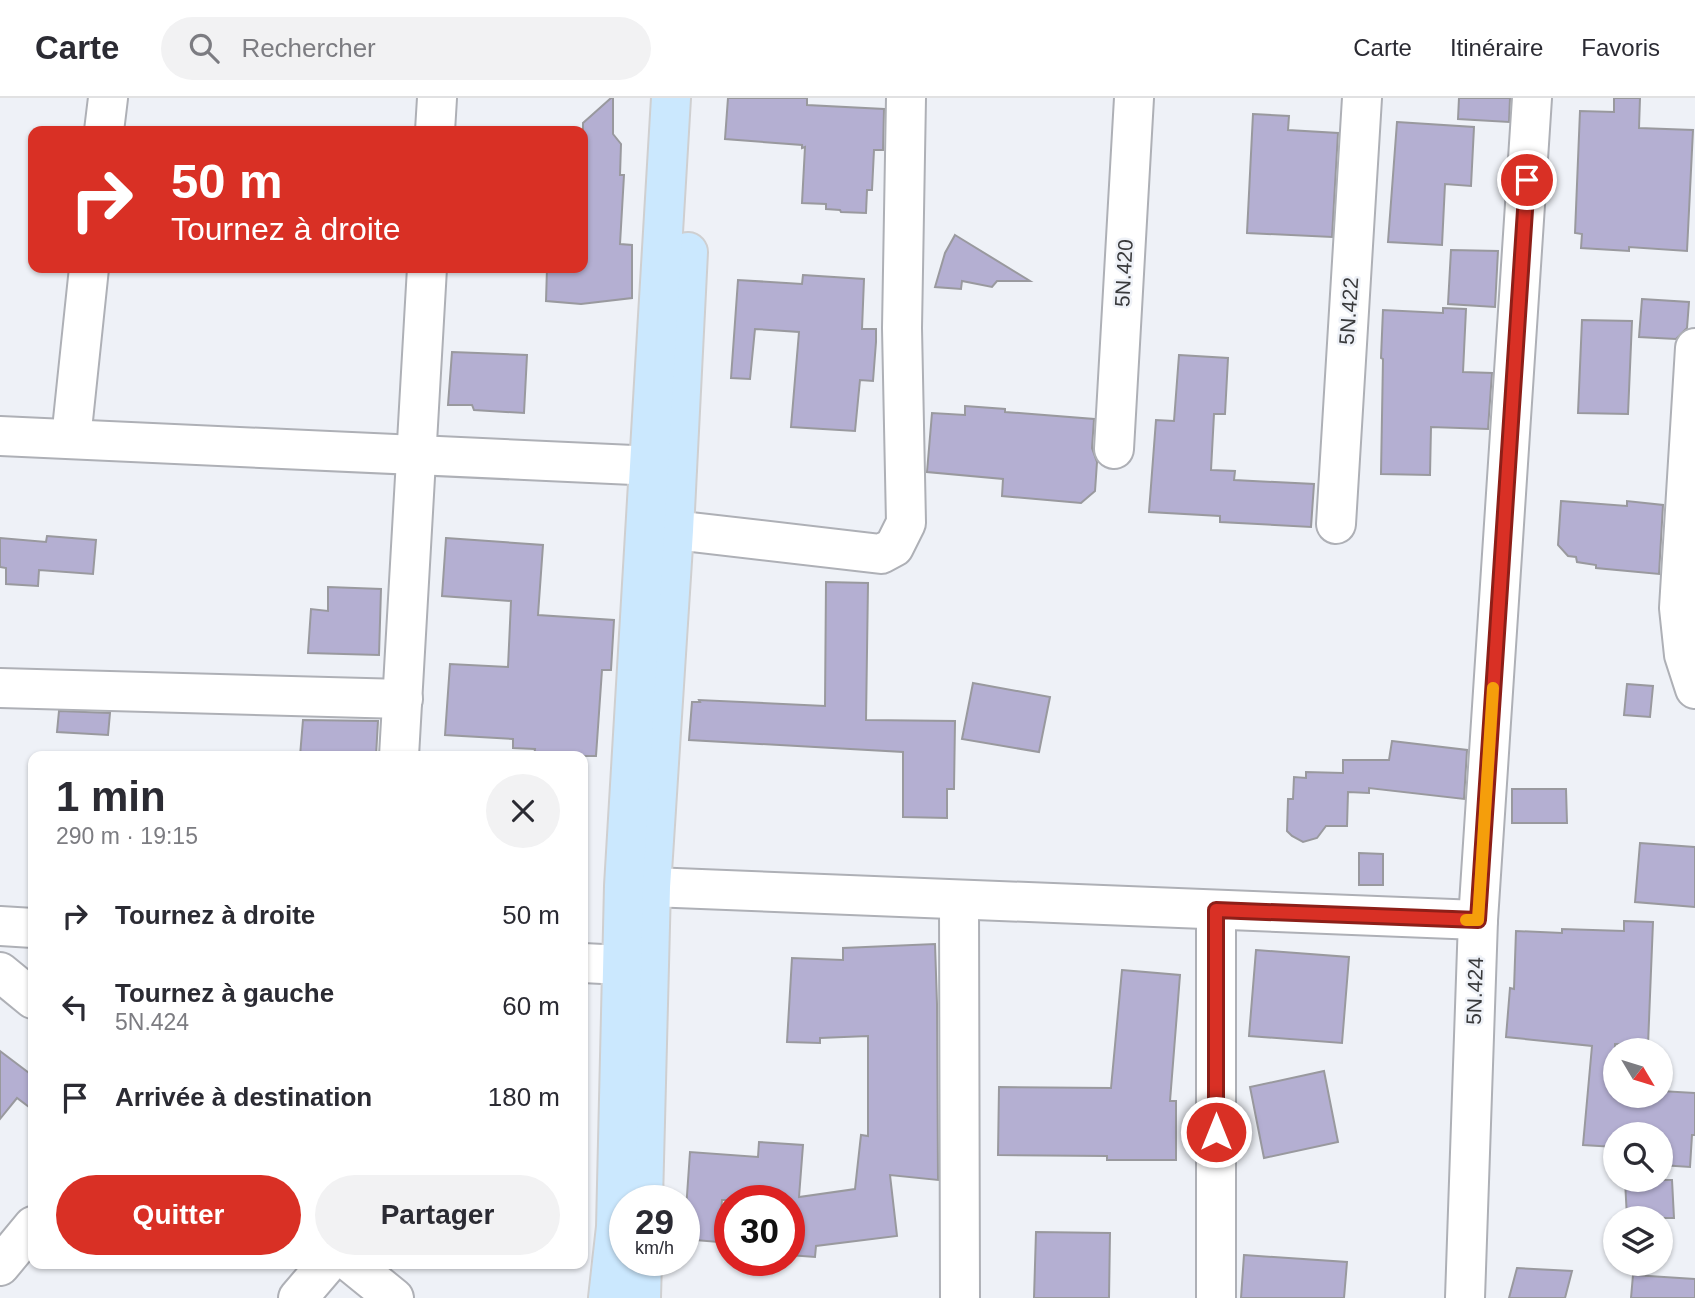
<!DOCTYPE html>
<html lang="fr">
<meta charset="utf-8">
<style>
:root{--surface:#fff;--page:#f2f2f3;--text:#2b2b33;--muted:#7c7c81;--line:#e1e1e2;--accent:#d93025}
body{margin:0;font-family:Arial,sans-serif;background:var(--page);color:var(--text);height:100vh;display:flex;flex-direction:column;font-size:26px;white-space:nowrap}
*{box-sizing:border-box;margin:0}
p{font-size:23px;color:var(--muted)}
.icon{flex:none;width:38px;height:38px;fill:none;stroke:currentColor;stroke-width:2;stroke-linecap:round;stroke-linejoin:round}
.map{position:relative;flex:1;overflow:hidden}
.drawer{position:absolute;left:28px;top:653px;width:560px;height:518px;display:flex;flex-direction:column;background:var(--surface);border-radius:14px;box-shadow:0 2px 5px #0004}
.drawer>*{flex:none}
.banner{position:absolute;left:28px;top:28px;width:560px;height:147px;border-radius:14px;box-shadow:0 2px 5px #0004;background:#d93025;color:#fff;overflow:hidden}
.needle{width:46px;rotate:128deg}
.tools{position:absolute;left:1603px;top:940px;display:grid;gap:14px}
.tools a{display:grid;place-items:center;width:70px;height:70px;border-radius:50%;background:var(--surface);box-shadow:0 2px 5px #0004;font-size:35px}
.speed{position:absolute;left:609px;top:1087px;display:flex;gap:14px;font-size:35px;font-weight:700;text-align:center}
.speed>*{display:grid;place-content:center;width:91px;height:91px;border-radius:50%;background:var(--surface);box-shadow:0 2px 5px #0004;line-height:1}
.speed small{font-size:18px;font-weight:400}
.speed .limit{border:10px solid #d22;background:#fff;color:#111}
.pin{position:absolute;display:grid;place-items:center;width:60px;height:60px;color:#fff;margin:-30px;border:4px solid #fff;border-radius:50%;box-shadow:0 2px 7px #0007}
.me{position:absolute;width:77px;margin:-38px;rotate:0deg;stroke-linejoin:round;filter:drop-shadow(0 0 5px #0008)}
.turn{display:flex;align-items:center;gap:24px;height:147px;padding:0 28px;font-size:32px}
.turn .icon{width:91px;height:91px;stroke-width:2.5}
.turn b{display:block;font-size:49px;line-height:60px}
.round{display:grid;place-items:center;flex:none;width:74px;height:74px;border-radius:37px;background:var(--page)}
.head{display:flex;align-items:center;justify-content:space-between;height:119px;padding:0 28px}
h1{font-size:42px;font-weight:600;line-height:52px}
.cta{display:flex;gap:14px;margin-top:auto;padding:14px 28px}
.cta a{flex:1;height:80px;border-radius:42px;background:var(--accent);color:#fff;font-size:28px;font-weight:600;line-height:80px;text-align:center}
.cta a+a{background:var(--page);color:var(--text)}
ul{padding:0;list-style:none}
li{display:flex;align-items:center;gap:21px;height:91px;padding:0 28px}
li div{flex:1}
li b{display:block;font-size:26px}
li em{font-style:normal}
header{display:flex;align-items:center;gap:42px;box-sizing:border-box;height:98px;padding:0 35px;background:var(--surface);border-bottom:2px solid var(--line)}
header strong{font-size:33px}
nav{display:flex;gap:38px;margin-inline-start:auto;font-size:24px}
.search{width:490px;height:63px;background:var(--page);display:flex;align-items:center;gap:18px;box-sizing:border-box;padding:0 24px;border-radius:38px;color:var(--muted);font-size:26px}
.map>svg:first-child{display:block}
.building{fill:#b4afd2;stroke:#99999e;stroke-width:2}
.lines{fill:none;stroke-linecap:round;stroke-linejoin:round}
.minor-casing{stroke:#aeb0b6;stroke-width:42}
.major-casing{stroke:#cfcfd0;stroke-width:42}
.minor{stroke:#fff;stroke-width:38}
.major{stroke:#cbe8fe;stroke-width:38}
.route-casing{stroke:#8d1f18;stroke-width:18}
.route{stroke:#d93025;stroke-width:12}
.slow{stroke:#f59e0b;stroke-width:12}
.labels{text-anchor:middle;stroke-width:5;stroke-linejoin:round;paint-order:stroke}
.street-label{font-size:21px;fill:#38393b;stroke:#eef1f7}
</style>
<header>
<strong>Carte</strong>
<div class="search"><svg class="icon" aria-label="search" viewBox="0 0 24 24"><circle cx="10" cy="10" r="6"/><path d="M15 15l6 6"/></svg>Rechercher</div>
<nav><a>Carte</a><a>Itinéraire</a><a>Favoris</a></nav>
</header>
<div class="map">
<svg width="1695" height="1200" viewBox="0 0 1695 1200">
<rect width="100%" height="100%" fill="#eef1f7"/>
<!-- building -->
<g class="building">
<polygon points="611,0 613,0 613,36 621,46 620,77 624,77 620,146 632,147 632,200 581,206 546,203 547,170 583,170 583,25"/>
<polygon points="728,0 807,0 807,7 884,11 883,52 874,52 872,92 867,92 866,115 841,114 840,112 826,111 826,106 802,105 805,49 802,50 802,47 725,41"/>
<polygon points="1459,0 1510,0 1509,24 1458,21"/>
<polygon points="1614,0 1640,0 1639,30 1693,32 1687,153 1629,149 1629,153 1581,150 1582,136 1575,135 1580,13 1614,14"/>
<polygon points="1253,16 1289,18 1288,32 1338,35 1332,139 1247,135"/>
<polygon points="1397,24 1474,29 1471,88 1445,86 1442,147 1388,144"/>
<polygon points="955,137 1030,183 997,183 992,189 962,183 961,191 935,189 945,155"/>
<polygon points="1451,152 1498,153 1495,209 1448,206"/>
<polygon points="803,177 864,181 862,231 876,231 876,244 873,283 860,282 855,333 791,329 799,234 755,231 750,281 731,280 738,182 802,186"/>
<polygon points="1642,201 1689,204 1687,230 1676,241 1639,239"/>
<polygon points="1443,210 1466,211 1463,274 1492,275 1488,331 1431,329 1430,377 1381,376 1383,261 1381,260 1383,212 1443,215"/>
<polygon points="1582,222 1632,223 1628,316 1578,315"/>
<polygon points="452,254 527,257 524,315 474,312 472,307 448,307"/>
<polygon points="1179,257 1228,260 1225,316 1214,316 1211,372 1235,373 1234,382 1314,386 1311,429 1220,424 1220,418 1149,414 1156,322 1174,323"/>
<polygon points="965,308 1005,311 1005,314 1094,321 1092,350 1097,364 1095,393 1081,405 1002,398 1003,381 927,374 932,315 965,317"/>
<polygon points="1561,403 1627,408 1627,403 1663,407 1659,476 1596,470 1596,467 1577,464 1576,459 1568,458 1558,447"/>
<polygon points="47,438 96,442 93,476 39,472 38,488 6,486 6,470 0,469 0,440 46,444"/>
<polygon points="446,440 543,447 538,517 614,522 611,572 602,572 596,658 534,658 535,651 513,650 513,641 445,637 450,566 508,569 511,503 442,498"/>
<polygon points="826,484 868,485 866,622 955,623 954,691 947,691 947,720 903,719 903,654 689,642 692,604 700,604 699,602 825,608"/>
<polygon points="328,489 381,491 379,557 308,555 311,511 328,513"/>
<polygon points="973,585 1050,599 1039,654 962,641"/>
<polygon points="1627,586 1653,588 1650,619 1624,617"/>
<polygon points="59,613 110,615 108,637 57,634"/>
<polygon points="303,622 378,623 376,658 300,658"/>
<polygon points="1392,643 1467,652 1464,701 1369,690 1369,695 1348,694 1347,728 1326,728 1317,740 1303,744 1292,738 1287,733 1288,701 1293,701 1294,679 1306,680 1306,674 1343,675 1343,662 1389,662"/>
<polygon points="1512,691 1566,691 1567,725 1512,725"/>
<polygon points="1640,745 1695,749 1695,809 1635,804"/>
<polygon points="1359,755 1383,756 1383,787 1359,787"/>
<polygon points="1624,823 1653,824 1648,947 1615,946 1615,998 1661,998 1661,993 1695,995 1695,1037 1692,1037 1690,1069 1661,1067 1661,1036 1615,1036 1615,1049 1583,1047 1592,948 1506,939 1510,890 1514,891 1516,833 1562,835 1562,831 1624,833"/>
<polygon points="935,846 937,906 938,1082 890,1077 897,1138 816,1148 815,1159 789,1157 789,1102 722,1102 718,1144 684,1141 690,1054 758,1059 759,1044 803,1047 799,1099 855,1091 861,1037 868,1038 868,938 820,940 820,945 787,944 792,860 843,862 843,850"/>
<polygon points="1256,852 1349,859 1342,945 1249,938"/>
<polygon points="1122,872 1180,877 1170,1003 1176,1003 1176,1062 1107,1062 1107,1058 998,1057 999,989 1111,990"/>
<polygon points="0,953 33,978 33,1012 17,1000 0,1021"/>
<polygon points="1324,973 1338,1044 1264,1060 1250,989"/>
<polygon points="1625,1082 1672,1082 1674,1120 1627,1120"/>
<polygon points="1036,1134 1110,1135 1109,1200 1034,1200"/>
<polygon points="1244,1157 1347,1164 1344,1200 1241,1200"/>
<polygon points="1517,1170 1572,1173 1565,1200 1509,1200"/>
<polygon points="1633,1177 1695,1181 1695,1200 1631,1200"/>
</g>
<g class="lines">
<!-- minor casing -->
<g class="minor-casing">
<g id="minor">
<polyline points="104,33 108,0"/>
<polyline points="435,33 437,0"/>
<polyline points="1695,250 1679,510 1684,557 1695,591"/>
<polyline points="0,338 677,369"/>
<polyline points="71,341 89,170"/>
<polyline points="1114,351 1134,0"/>
<polyline points="1336,426 1362,0"/>
<polyline points="674,432 881,456 894,449 906,425 902,230 906,0"/>
<polyline points="0,590 403,601"/>
<polyline points="399,658 427,170"/>
<polyline points="651,789 1478,822"/>
<polyline points="959,803 960,1200"/>
<polyline points="0,828 33,830"/>
<polyline points="583,865 622,867"/>
<polyline points="0,874 33,901"/>
<polyline points="352,1166 394,1200"/>
<polyline points="0,1168 33,1128"/>
<polyline points="298,1200 327,1166"/>
<polyline points="1216,1200 1216,812"/>
<polyline points="1465,1200 1478,822 1532,0"/>
</g>
</g>
<!-- major casing -->
<g class="major-casing">
<g id="major">
<polyline points="643,1102 651,789 674,432 688,154"/>
<polyline points="608,1200 616,1129 624,788 671,0"/>
<polyline points="641,1200 642,1162"/>
</g>
</g>
<!-- minor -->
<use href="#minor" class="minor"/>
<!-- major -->
<use href="#major" class="major"/>
</g>
<g class="lines">
<!-- route casing -->
<g class="route-casing">
<polyline id="route" points="1216,1034 1216,812 1478,822 1527,82"/>
</g>
<!-- route -->
<use href="#route" class="route"/>
<!-- slow -->
<polyline class="slow" points="1466,822 1478,822 1493,590"/>
</g>
<g class="labels">
<!-- street labels -->
<g class="street-label">
<text transform="translate(1124 175) rotate(-87)" y="7">5N.420</text>
<text transform="translate(1349 213) rotate(-86)" y="7">5N.422</text>
<text transform="translate(1475 893) rotate(-88)" y="7">5N.424</text>
</g>
</g>
</svg>
<div class="tools">
<a><svg class="needle" viewBox="-14 -14 28 28"><path d="M0-13l5 13h-10z" fill="#e53935"/><path d="M0 13l5-13h-10z" fill="#7c7c81"/></svg></a>
<a><svg class="icon" aria-label="search" viewBox="0 0 24 24"><circle cx="10" cy="10" r="6"/><path d="M15 15l6 6"/></svg></a>
<a><svg class="icon" aria-label="layers" viewBox="0 0 24 24"><path d="M12 4l9 5-9 5-9-5zM3 14l9 5 9-5"/></svg></a>
</div>
<div class="speed"><div>29<small>km/h</small></div><div class="limit">30</div></div>
<div class="pin" style="left:1527px;top:82px;background:#d93025"><svg class="icon" aria-label="arrive" viewBox="0 0 24 24"><path d="M6 21V4h12l-3 4 3 4H6"/></svg></div>
<svg class="me" style="left:1216px;top:1034px" viewBox="-20 -20 40 40"><circle r="17" fill="#d93025" stroke="#fff" stroke-width="3"/><path d="M0-11L8 9 0 5-8 9z" fill="#fff"/></svg>
<div class="banner">
<div class="turn"><svg class="icon" aria-label="right" viewBox="0 0 24 24"><path d="M7 20v-9h11M14 6l5 5-5 5"/></svg><div><b>50 m</b>Tournez à droite</div></div>
</div>
<section class="drawer">
<div class="head"><div><h1>1 min</h1><p>290 m · 19:15</p></div><a class="round"><svg class="icon" aria-label="close" viewBox="0 0 24 24"><path d="M6 6l12 12M18 6L6 18"/></svg></a></div>
<ul>
<li><svg class="icon" aria-label="right" viewBox="0 0 24 24"><path d="M7 20v-9h11M14 6l5 5-5 5"/></svg><div><b>Tournez à droite</b></div><em>50 m</em></li>
<li><svg class="icon" aria-label="left" viewBox="0 0 24 24"><path d="M17 20v-9H6M10 6l-5 5 5 5"/></svg><div><b>Tournez à gauche</b><p>5N.424</p></div><em>60 m</em></li>
<li><svg class="icon" aria-label="arrive" viewBox="0 0 24 24"><path d="M6 21V4h12l-3 4 3 4H6"/></svg><div><b>Arrivée à destination</b></div><em>180 m</em></li>
</ul>
<div class="cta"><a>Quitter</a><a>Partager</a></div>
</section>
</div>
